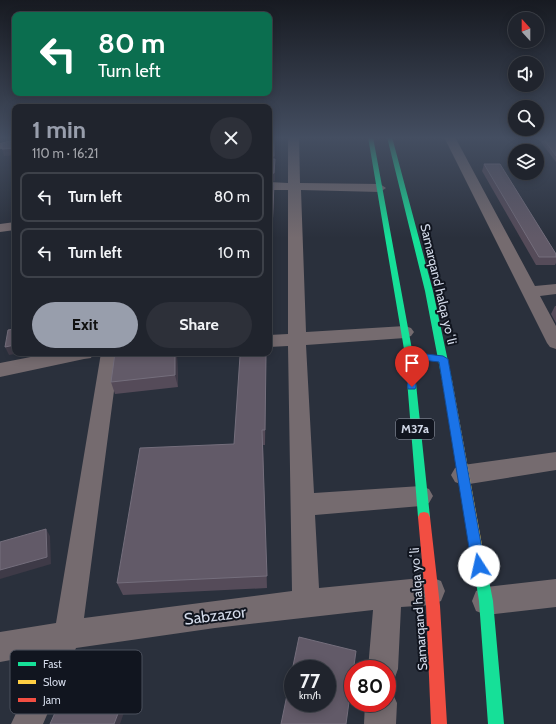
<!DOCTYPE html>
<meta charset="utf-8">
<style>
:root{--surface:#20242d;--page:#2d3039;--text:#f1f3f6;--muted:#a2a4aa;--line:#3d4149;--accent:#989eac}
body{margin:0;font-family:Cabin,sans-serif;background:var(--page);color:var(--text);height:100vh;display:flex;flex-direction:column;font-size:15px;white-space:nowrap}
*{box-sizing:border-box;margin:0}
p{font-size:13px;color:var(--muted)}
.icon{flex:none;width:22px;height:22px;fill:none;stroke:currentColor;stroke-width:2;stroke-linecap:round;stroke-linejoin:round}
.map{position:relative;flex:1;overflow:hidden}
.details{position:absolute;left:12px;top:104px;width:260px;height:252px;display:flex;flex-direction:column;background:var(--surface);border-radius:8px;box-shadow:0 2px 10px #0003,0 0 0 1px var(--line)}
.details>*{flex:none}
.guide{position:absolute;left:12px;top:12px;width:260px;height:84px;border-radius:8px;box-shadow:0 2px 10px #0003,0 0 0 1px var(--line);background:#0b6e4f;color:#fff;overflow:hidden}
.needle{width:26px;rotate:339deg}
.controls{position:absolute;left:508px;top:12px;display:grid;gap:8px}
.controls a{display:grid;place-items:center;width:36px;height:36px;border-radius:50%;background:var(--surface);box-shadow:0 2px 10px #0003,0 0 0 1px var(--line);font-size:20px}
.speed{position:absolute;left:284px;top:660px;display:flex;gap:8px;font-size:20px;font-weight:700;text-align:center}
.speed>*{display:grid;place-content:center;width:52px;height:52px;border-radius:50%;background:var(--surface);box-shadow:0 2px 10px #0003,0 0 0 1px var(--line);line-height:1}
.speed small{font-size:10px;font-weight:400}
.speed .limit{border:6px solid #d22;background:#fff;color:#111}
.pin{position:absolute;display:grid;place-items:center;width:34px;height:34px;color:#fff;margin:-41px -17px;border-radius:50% 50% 50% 0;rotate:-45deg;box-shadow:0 0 4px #0007}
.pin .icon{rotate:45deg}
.me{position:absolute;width:44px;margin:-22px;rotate:350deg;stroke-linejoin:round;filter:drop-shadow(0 0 3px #0008)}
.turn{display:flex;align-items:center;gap:14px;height:84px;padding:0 20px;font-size:18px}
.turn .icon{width:52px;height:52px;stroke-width:2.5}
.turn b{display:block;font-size:28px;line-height:34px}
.round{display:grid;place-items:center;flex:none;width:42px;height:42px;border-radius:21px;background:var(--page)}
.overview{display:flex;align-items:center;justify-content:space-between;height:68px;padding:0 20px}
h1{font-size:24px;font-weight:700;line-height:30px;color:var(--accent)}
.cta{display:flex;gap:8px;margin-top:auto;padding:8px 20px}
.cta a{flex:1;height:46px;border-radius:24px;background:var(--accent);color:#111;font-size:16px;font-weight:700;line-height:46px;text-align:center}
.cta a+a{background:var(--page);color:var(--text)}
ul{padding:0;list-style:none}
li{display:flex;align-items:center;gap:12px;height:50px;margin:0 8px 6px;padding:0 12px;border:2px solid var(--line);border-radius:8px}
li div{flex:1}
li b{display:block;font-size:15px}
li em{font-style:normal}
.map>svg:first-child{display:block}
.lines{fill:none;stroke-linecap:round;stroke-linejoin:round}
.street{fill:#756b6f;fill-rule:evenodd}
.fast{fill:#16e098;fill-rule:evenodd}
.slow{fill:#ffcf43;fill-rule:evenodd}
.jam{fill:#f24e42;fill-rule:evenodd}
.wall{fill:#554b59}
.shaded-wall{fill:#3e3a47}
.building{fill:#625a68;stroke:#746e7c;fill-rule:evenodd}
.route{fill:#1a73e8;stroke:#114b97}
.labels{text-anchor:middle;stroke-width:4;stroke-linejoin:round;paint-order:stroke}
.shield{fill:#11151f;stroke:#999fac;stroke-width:1}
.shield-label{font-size:12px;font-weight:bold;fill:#d3dae9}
.street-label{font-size:13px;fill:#d3dae9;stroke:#11151f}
.near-street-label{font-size:16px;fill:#d3dae9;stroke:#11151f}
.key{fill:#11151f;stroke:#4b505c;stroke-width:1}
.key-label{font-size:11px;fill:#d3dae9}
</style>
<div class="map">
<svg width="556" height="724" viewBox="0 0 556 724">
<rect width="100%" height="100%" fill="#2a303c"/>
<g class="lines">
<!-- street -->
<g class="street">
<polygon points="288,137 299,137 300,183 380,184 386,188 380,192 301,190 306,332 405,326 411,328 414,332 411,336 405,338 306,345 314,493 421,486 429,489 433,496 429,503 421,506 315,515 319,588 431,577 441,581 445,591 441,601 431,605 401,607 398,669 394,680 387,682 387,669 368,669 373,610 215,628 76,648 43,724 11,724 44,654 0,662 0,632 56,623 101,353 119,353 84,618 292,591 288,346 269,347 269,335 288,334 288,190 269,190 269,182 288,183"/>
<polygon points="444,137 455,137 535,286 556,284 556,294 540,296 556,326 556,349 550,347 547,343"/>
<polygon points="15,141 15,147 0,149 0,143"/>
<polygon points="15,222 15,230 0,232 0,224"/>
<polygon points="51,353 93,353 91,358 84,359 0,377 0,363"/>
<polygon points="556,452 556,470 463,485 455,482 451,475 455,468 463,465"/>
<polygon points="556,579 556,607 486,615 476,611 472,601 476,591 486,587"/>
<polygon points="387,690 392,692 397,703 396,724 364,724 365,703 387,703"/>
</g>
<!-- fast -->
<g class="fast">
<polygon points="368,137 373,137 413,355 430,517 428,521 424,522 420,521 418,517 405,355"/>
<polygon points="387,137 392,137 433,291 452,380 450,382 444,382 442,380 425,291"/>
<polygon points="476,539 480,541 482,545 493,601 504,724 488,724 479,601 470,545 472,541"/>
</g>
<!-- slow -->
<polygon class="slow" points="447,377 450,378 452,380 482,545 480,549 476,551 472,549 470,545 442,380 444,378"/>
<!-- jam -->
<polygon class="jam" points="424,512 428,513 430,517 440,606 447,724 431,724 426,606 418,517 420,513"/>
</g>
<!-- wall -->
<g class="wall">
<polygon points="269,137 274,137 275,181 269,182"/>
<polygon points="537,137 556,137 556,162"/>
<polygon points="484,164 556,254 556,263 555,265 536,265 482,171"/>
<polygon points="555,306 556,306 556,323 551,314"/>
<polygon points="177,356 178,387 115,394 111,382"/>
<polygon points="266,356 265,445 263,445 267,588 123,595 117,583 234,444"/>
</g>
<!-- shaded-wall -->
<g class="shaded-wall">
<polygon points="5,137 15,137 15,140 6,141"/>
<polygon points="15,148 15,155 4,156 2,149"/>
<polygon points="275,159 275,181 269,182 269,174"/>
<polygon points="274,184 274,192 270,307 269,299"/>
<polygon points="15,345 15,353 21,353 9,355 5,347"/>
<polygon points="175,353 176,353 177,356 178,387 175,375"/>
<polygon points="266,356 266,371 265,445 265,430"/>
<polygon points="46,529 50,536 51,564 0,579 0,570"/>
<polygon points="127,690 130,695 120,724 114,724"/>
</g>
<!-- building -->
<g class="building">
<polygon points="14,137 15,137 15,148 2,149 2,143 14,140"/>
<rect x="269" y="137" width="5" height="19"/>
<polygon points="542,137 556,137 556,156"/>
<polygon points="269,159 275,159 274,173 269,174"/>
<polygon points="484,164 500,164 556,254 556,257 539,257"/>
<polygon points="269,184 274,184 269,299"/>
<polygon points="15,329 15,345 5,347 8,330"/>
<polygon points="115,353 175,353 175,375 111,382"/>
<polygon points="240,356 266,356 265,430 262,430 267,576 117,583 140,448 234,444"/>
<polygon points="46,529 47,557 0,570 0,542"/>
<path d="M299,637L356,651L346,724H281ZM293,669H327V703H293Z"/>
<polygon points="72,675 127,690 114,724 50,724"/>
</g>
<!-- sky -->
<linearGradient id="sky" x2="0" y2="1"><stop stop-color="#171a21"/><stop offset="0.58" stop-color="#444e61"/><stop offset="1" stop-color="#444e61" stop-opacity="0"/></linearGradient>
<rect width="556" height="238" fill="url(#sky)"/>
<!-- route -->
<polygon class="route" points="409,352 443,356 448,359 485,566 483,571 479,572 474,571 472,566 439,362 414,359 416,387 415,389 408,389 405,356"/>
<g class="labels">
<!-- shield labels -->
<rect class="shield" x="396" y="419" width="38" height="20" rx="3"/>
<g class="shield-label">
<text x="415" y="433">M37a</text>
</g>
<!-- street labels -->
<g class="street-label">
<text transform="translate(439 284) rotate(77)" y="5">Samarqand halqa yoʻli</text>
<text transform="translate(418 609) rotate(-94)" y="5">Samarqand halqa yoʻli</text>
</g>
<!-- near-street labels -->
<g class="near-street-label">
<text transform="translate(215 615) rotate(-7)" y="6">Sabzazor</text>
</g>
</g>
<!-- legend -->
<rect x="10" y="650" width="132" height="64" rx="6" class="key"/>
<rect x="18" y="662" width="18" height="4" fill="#16e098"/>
<rect x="18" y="680" width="18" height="4" fill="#ffcf43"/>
<rect x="18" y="698" width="18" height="4" fill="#f24e42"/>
<g class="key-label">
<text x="43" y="668">Fast</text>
<text x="43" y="686">Slow</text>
<text x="43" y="704">Jam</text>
</g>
</svg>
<div class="controls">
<a><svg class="needle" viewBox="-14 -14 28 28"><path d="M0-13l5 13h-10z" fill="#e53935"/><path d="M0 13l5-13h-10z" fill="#a2a4aa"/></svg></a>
<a><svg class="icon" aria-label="sound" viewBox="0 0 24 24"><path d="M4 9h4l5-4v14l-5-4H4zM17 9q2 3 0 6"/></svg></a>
<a><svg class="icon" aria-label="search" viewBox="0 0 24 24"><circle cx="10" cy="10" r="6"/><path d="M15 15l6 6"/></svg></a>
<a><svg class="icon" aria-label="layers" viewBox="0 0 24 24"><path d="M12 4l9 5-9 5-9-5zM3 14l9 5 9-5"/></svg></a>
</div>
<div class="speed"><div>77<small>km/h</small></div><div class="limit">80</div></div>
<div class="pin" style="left:412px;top:387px;background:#d93025"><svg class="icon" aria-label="arrive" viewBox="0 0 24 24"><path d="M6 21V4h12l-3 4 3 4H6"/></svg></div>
<svg class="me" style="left:479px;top:566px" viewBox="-20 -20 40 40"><circle r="19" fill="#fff"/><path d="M0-13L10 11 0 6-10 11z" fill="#1a73e8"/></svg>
<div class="guide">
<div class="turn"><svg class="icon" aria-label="left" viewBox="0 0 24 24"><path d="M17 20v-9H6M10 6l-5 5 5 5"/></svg><div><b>80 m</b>Turn left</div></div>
</div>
<section class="details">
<div class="overview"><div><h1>1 min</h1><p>110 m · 16:21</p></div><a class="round"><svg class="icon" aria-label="close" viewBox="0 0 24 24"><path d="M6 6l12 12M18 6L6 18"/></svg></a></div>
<ul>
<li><svg class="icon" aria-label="left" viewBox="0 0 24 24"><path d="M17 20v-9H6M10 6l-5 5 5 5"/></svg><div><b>Turn left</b></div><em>80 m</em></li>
<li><svg class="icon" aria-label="left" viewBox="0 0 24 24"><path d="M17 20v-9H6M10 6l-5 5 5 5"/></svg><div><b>Turn left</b></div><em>10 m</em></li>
</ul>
<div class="cta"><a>Exit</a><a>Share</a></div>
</section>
</div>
